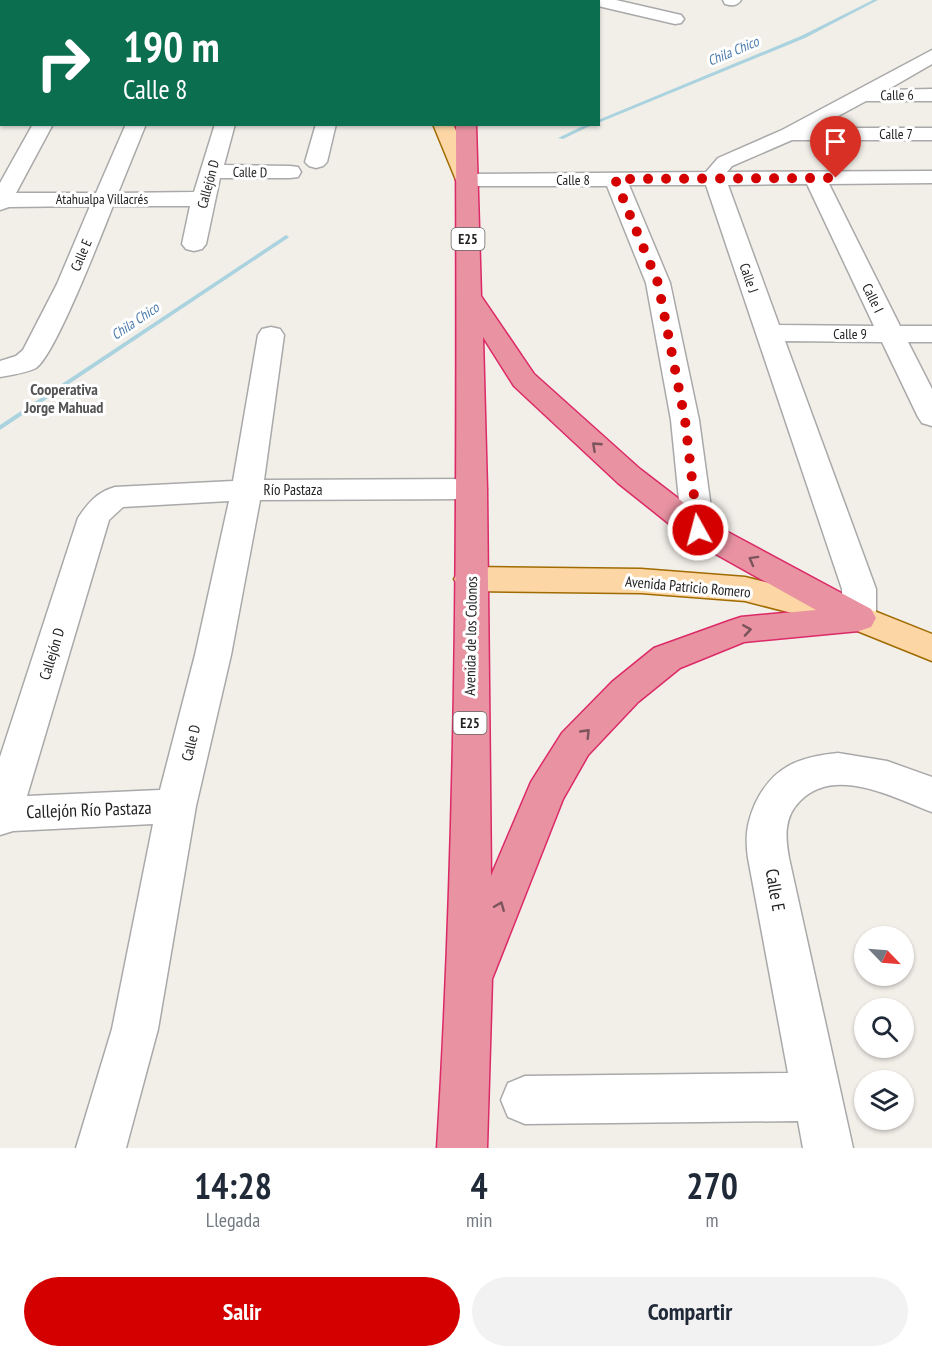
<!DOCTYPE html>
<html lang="es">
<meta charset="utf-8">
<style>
:root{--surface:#fff;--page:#f2f2f3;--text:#1f2937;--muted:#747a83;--accent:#d40000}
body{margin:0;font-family:"PT Sans Narrow",sans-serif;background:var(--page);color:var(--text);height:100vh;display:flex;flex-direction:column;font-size:22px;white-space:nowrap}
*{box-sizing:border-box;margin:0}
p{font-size:20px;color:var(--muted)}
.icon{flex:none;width:33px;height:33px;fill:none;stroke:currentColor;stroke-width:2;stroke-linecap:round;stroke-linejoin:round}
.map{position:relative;height:1148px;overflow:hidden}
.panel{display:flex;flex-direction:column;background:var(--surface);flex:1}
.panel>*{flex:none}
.top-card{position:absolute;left:0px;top:0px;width:600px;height:126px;box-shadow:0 2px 4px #0004;background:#0b6e4f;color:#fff;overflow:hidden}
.needle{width:39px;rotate:115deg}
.buttons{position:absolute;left:854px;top:926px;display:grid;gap:12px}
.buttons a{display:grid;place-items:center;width:60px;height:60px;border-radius:50%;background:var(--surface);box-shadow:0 2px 4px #0004;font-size:30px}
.pin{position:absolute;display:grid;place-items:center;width:51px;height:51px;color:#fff;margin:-62px -26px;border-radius:50% 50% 50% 0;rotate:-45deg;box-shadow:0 0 6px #0007}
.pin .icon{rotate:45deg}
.me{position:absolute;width:66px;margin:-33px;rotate:353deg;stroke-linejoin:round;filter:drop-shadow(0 0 4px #0008)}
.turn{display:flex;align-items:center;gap:21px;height:126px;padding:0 24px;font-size:27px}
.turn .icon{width:78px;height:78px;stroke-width:2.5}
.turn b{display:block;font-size:42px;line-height:51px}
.eta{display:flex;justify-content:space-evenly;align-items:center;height:102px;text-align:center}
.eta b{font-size:36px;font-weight:800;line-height:42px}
.button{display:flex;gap:12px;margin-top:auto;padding:12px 24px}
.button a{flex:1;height:69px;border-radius:36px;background:var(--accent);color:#fff;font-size:24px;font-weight:800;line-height:69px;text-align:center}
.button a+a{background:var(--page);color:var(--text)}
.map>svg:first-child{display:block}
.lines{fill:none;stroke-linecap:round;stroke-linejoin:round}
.stream{fill:#aad3df;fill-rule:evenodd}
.building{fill:#c7bfb8;stroke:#8b8681;stroke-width:1.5}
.minor-casing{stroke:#a9a9a9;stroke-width:3}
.major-casing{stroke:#a06b00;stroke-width:3}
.highway-casing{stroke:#dc2a67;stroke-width:3}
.minor{fill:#fff;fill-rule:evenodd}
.major{fill:#fcd6a4;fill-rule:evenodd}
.highway{fill:#e892a2;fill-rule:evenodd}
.oneway{stroke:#7b545c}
.route{stroke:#d40000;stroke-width:10;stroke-dasharray:0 18}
.labels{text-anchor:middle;stroke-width:6;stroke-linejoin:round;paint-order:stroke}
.far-water-label{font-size:14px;font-style:italic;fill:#4a7aab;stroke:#fff}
.far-street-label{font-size:14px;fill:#222;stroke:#fff}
.shield{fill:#fff;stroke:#646464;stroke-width:1.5}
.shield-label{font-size:14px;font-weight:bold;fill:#222}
.street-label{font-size:15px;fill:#222;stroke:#fff}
.neighbourhood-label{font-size:16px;font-weight:bold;fill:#555;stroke:#fff}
.near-street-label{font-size:18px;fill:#222;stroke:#fff}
</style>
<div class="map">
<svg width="932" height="1148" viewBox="0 0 932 1148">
<rect width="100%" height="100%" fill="#f2efe9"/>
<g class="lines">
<!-- stream -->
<g class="stream">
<polygon points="873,0 878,0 805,38 598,123 598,120 801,36"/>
<polygon points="587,124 594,124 563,139 558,138"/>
<polygon points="286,235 289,237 288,238 0,430 0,425"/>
</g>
</g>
<!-- building -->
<polygon class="building" points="289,0 332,0 331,2 289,2"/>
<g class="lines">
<!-- minor casing -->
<g class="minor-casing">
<g id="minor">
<polygon points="587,0 616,0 681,15 684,19 681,23 675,24 598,6 598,2"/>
<path d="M723,0H741C737,6 732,6 725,4Z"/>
<path d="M932,50V64L887,90L932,89V101H866L816,128H932V140H792L732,166L727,172L932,171V183L829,184L900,326H932V342H908L932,389V426L922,423L918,417L882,342L785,341L876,589V618L871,627L859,631L847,627L842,618V589L706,185H629L670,283L699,420L714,530L709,538L698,541L687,538L682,530L671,420L646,283L607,186H467L459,185L456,180L459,175L467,174L706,172L718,158L782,130ZM807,184L874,326L779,325L728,185Z"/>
<path d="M33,124H53L16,193H96L126,124H146L118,193L194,192L215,124H235L224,165L290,166L298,167L301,172L298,177L290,178H220L206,244L202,249L194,251L186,249L182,244L190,206H113C102,233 55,356 36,368C26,373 11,375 0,377V361L16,356L23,350L57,284L90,206L9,207L0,210V183Z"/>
<polygon points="316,124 336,124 327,162 323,166 316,168 309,166 305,162"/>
<path d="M271,327L280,329L284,335L264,480L472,479L483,482L487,489L483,496L472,499L260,500L231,655L196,806L158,1029L126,1148H76L112,1029L153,824L13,831L0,835V757L78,518C88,503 97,492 115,487L233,481L258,335L262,329ZM229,501L195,655L160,790L27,796L109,520L123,507Z"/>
<path d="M838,753L887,761L932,777V812C894,798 835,765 800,801C784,817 785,836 789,858L853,1148H803L798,1121L525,1124L508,1117L501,1100L508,1083L525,1076L788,1073L748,858C745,836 747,823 755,804C773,766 799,757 838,753Z"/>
</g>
</g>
<!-- major casing -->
<g class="major-casing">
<g id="major">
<polygon points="427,0 445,0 426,2"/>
<rect x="0" y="55" width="2" height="10"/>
<polygon points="433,124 453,124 478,180 475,185 467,186 459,185 456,180"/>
<polygon points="471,567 641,569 745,577 859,605 932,634 932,661 850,628 745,601 641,593 471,591 459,587 454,579 459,571"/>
</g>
</g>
<!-- highway casing -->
<g class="highway-casing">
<g id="highway">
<rect x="460" y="0" width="16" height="2"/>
<path d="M456,124H476L481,296L534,374L640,469L709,522L871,609L876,618L871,627L859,631L744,642L680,668L638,702L588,755L563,799L492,979L487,1148H437C458,807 457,466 456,124ZM483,337L514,386L618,483L687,538L816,610L741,617L729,621L654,648L612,682L562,733L531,782L491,876L487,489Z"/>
</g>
</g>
<!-- minor -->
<use href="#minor" class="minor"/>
<!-- major -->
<use href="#major" class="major"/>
<!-- highway -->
<use href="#highway" class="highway"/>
</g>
<!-- one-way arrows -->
<defs><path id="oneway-chevron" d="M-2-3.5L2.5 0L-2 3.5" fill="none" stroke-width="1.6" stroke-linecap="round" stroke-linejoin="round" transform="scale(1.5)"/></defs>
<g class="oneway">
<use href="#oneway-chevron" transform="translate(596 446) rotate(-137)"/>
<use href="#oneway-chevron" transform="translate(753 560) rotate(-151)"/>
<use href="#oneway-chevron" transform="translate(747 630) rotate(-9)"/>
<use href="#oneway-chevron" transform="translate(586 733) rotate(-46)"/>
<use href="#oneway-chevron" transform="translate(500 906) rotate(-68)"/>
</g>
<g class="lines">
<!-- route -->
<polyline class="route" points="698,530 685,420 658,283 615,179 836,178"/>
</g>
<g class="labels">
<!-- far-water labels -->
<g class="far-water-label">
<text transform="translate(733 51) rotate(-23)" y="5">Chila Chico</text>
<text transform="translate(135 321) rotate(-34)" y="5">Chila Chico</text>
</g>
<!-- far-street labels -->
<g class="far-street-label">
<text transform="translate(897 95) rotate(-1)" y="5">Calle 6</text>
<text x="896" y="139">Calle 7</text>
<text transform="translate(250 172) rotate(1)" y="5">Calle D</text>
<text x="573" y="185">Calle 8</text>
<text transform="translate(208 184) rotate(-75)" y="5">Callejón D</text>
<text x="102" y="204">Atahualpa Villacrés</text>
<text transform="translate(81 255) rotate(-67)" y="5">Calle E</text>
<text transform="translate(749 278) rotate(71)" y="5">Calle J</text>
<text transform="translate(873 298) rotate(64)" y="5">Calle I</text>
<text x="850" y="339">Calle 9</text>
</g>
<!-- shield labels -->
<g class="shield">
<rect x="451.5" y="228" width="33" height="22" rx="4.5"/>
<rect x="453.5" y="712" width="33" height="22" rx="4.5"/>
</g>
<g class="shield-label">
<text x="468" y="244">E25</text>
<text x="470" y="728">E25</text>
</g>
<!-- street labels -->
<g class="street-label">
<text x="293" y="495">Río Pastaza</text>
<text transform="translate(688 587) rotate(5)" y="5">Avenida Patricio Romero</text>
<text transform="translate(471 636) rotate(-89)" y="5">Avenida de los Colonos</text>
<text transform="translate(52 654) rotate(-73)" y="5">Callejón D</text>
<text transform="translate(191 743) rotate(-76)" y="5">Calle D</text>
</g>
<!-- neighbourhood labels -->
<g class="neighbourhood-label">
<text x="64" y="395">Cooperativa<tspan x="64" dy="18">Jorge Mahuad</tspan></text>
</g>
<!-- near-street labels -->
<g class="near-street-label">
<text transform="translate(89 810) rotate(-2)" y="6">Callejón Río Pastaza</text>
<text transform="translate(775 890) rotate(80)" y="6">Calle E</text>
</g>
</g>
</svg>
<div class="buttons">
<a><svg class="needle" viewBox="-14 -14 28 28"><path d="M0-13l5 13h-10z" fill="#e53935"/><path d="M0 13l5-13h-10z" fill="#747a83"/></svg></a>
<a><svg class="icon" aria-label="search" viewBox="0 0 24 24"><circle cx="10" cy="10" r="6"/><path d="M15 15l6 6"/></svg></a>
<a><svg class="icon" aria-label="layers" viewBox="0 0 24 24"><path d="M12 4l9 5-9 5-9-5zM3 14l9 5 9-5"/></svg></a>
</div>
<div class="pin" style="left:836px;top:178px;background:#d93025"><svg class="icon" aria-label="arrive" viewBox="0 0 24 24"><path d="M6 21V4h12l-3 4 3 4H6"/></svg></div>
<svg class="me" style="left:698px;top:530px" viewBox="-20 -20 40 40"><circle r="17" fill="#d40000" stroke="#fff" stroke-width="3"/><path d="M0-11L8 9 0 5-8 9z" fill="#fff"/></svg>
<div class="top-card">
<div class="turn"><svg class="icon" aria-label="right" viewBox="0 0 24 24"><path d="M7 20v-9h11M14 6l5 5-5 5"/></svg><div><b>190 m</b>Calle 8</div></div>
</div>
</div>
<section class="panel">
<div class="eta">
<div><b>14:28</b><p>Llegada</p></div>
<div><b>4</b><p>min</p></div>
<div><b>270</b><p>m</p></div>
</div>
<div class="button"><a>Salir</a><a>Compartir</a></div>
</section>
